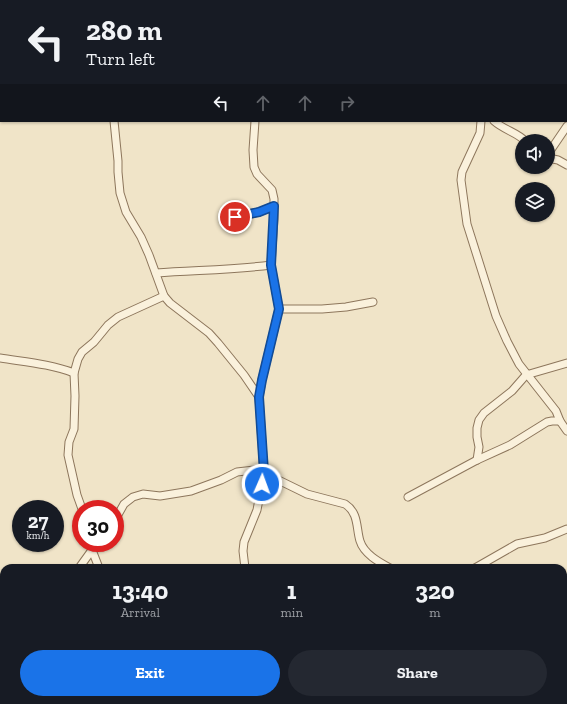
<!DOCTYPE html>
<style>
:root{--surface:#171b24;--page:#242831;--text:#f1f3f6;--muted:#9ea1a6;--accent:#1a73e8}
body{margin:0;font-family:"Zilla Slab",serif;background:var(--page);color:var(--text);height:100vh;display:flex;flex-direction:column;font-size:15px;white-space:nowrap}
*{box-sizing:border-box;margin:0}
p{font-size:13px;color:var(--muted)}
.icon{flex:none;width:22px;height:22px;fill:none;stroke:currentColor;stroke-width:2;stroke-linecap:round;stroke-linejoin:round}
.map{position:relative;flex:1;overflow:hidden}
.side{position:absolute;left:0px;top:564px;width:567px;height:140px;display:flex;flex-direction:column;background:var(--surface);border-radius:12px 12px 0 0;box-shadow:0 1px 3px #0004}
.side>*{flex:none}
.banner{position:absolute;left:0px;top:0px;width:567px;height:122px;box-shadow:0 1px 3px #0004;background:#171b24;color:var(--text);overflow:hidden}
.buttons{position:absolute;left:515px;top:134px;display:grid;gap:8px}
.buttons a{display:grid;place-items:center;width:40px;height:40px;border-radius:50%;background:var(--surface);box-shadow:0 1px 3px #0004;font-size:20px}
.speed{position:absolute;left:12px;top:500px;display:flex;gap:8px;font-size:20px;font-weight:700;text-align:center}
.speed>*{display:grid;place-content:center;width:52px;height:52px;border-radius:50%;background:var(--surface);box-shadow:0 1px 3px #0004;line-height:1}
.speed small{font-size:10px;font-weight:400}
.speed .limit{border:6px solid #d22;background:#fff;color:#111}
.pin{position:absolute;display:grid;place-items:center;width:34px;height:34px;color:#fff;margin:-17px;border:2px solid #fff;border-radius:50%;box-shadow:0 1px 4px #0007}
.me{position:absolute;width:44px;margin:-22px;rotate:2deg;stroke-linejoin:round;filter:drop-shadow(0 0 3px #0008)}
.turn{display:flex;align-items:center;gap:14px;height:84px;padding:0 20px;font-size:18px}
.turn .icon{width:52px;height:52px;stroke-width:2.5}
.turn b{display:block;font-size:28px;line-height:34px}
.lanes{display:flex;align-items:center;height:38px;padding:0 20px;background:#0003;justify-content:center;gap:20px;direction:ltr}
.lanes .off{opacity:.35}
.eta{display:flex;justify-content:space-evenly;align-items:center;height:68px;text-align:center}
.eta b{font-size:24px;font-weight:700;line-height:28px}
.action{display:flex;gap:8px;margin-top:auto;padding:8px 20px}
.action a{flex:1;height:46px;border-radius:24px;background:var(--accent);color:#fff;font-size:16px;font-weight:700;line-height:46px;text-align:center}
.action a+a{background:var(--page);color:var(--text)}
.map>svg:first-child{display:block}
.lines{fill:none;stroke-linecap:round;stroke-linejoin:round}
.street-casing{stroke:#8d765c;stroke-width:9}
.street{stroke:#faf1dc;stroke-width:7}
.route-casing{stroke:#114b97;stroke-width:10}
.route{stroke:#1a73e8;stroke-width:7}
</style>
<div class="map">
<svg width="567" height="704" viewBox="0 0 567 704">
<rect width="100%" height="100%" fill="#f0e4c8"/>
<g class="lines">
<!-- street casing -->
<g class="street-casing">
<g id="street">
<polyline points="78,0 78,1"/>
<polyline points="226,0 227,1"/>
<polyline points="429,0 429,1"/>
<polyline points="534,0 536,1"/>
<polyline points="1,5 1,33"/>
<polyline points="566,21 567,22"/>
<polyline points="0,109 1,109"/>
<polyline points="114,121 118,161 118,172 120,193 126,212 141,237 149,255 164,296 170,303 209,333 218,343 244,375 259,397"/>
<polyline points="481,121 480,133 462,172 461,180 467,224 496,316 507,341 519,364 556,411 560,421 567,431"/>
<path d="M494,121C504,130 518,133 525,141"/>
<polyline points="548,154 567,126"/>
<polyline points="548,158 558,160 567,165"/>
<polyline points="226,218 259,212 274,206"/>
<path d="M156,273C194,270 233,270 271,265"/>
<polyline points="279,309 322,309 346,307 373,302"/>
<path d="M0,358C25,362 51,364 74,373"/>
<polyline points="477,460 479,447 477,437 477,428 479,420 484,413 512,391 526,375 567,363"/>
<path d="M264,473L307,494L345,504C359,513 356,528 360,541C364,554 379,562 390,568"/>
<polyline points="408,497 477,460 510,445 547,422 552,421 560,421"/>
<polyline points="82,509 77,495 68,455 69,442 74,429 75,396 74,373 78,359 82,352 94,342 108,325 118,317 164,296"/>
<polyline points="115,520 124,504 133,497 143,494 160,496 191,491 221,480 237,472 263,469"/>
<polyline points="91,543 92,550 99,568"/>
<polyline points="79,568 92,550"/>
<polyline points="245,568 243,551 244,542 257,510 264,473 259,397 262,380 279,309 271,265 274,219 274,199 272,190 257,174 254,167 253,150 255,121"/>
<polyline points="475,568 517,544 545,538 567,529"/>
<polyline points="0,604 4,597"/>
<polyline points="563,633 567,631"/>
<polyline points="300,700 300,704"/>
<polyline points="130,704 133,700"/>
<polyline points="497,704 499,700"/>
</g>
</g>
<!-- street -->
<use href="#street" class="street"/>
</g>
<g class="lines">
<!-- route casing -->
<g class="route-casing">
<polyline id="route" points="235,217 259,212 274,206 271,265 279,309 262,380 259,397 264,472 262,484"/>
</g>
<!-- route -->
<use href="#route" class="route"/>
</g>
</svg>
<div class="buttons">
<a><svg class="icon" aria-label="sound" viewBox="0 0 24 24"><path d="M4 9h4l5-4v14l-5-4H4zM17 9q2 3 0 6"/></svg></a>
<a><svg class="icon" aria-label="layers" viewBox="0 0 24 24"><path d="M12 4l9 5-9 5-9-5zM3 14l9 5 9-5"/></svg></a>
</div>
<div class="speed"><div>27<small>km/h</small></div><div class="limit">30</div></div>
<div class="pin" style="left:235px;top:217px;background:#d93025"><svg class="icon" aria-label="arrive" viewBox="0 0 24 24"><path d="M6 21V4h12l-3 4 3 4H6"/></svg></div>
<svg class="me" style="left:262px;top:484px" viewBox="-20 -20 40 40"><circle r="17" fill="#1a73e8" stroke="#fff" stroke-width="3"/><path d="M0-11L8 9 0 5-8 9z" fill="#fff"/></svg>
<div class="banner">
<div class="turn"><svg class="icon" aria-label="left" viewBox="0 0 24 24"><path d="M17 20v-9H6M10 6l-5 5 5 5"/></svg><div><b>280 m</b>Turn left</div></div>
<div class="lanes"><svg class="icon" aria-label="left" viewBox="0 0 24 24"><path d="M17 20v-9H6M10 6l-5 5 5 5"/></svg><svg class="icon off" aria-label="ahead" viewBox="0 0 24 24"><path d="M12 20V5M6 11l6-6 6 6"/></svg><svg class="icon off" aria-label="ahead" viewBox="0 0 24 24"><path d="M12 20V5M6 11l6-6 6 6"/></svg><svg class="icon off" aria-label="right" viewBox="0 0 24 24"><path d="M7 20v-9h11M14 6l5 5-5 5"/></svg></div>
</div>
<section class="side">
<div class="eta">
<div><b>13:40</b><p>Arrival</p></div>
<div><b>1</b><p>min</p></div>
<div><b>320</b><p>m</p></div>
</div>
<div class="action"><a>Exit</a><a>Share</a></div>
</section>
</div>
